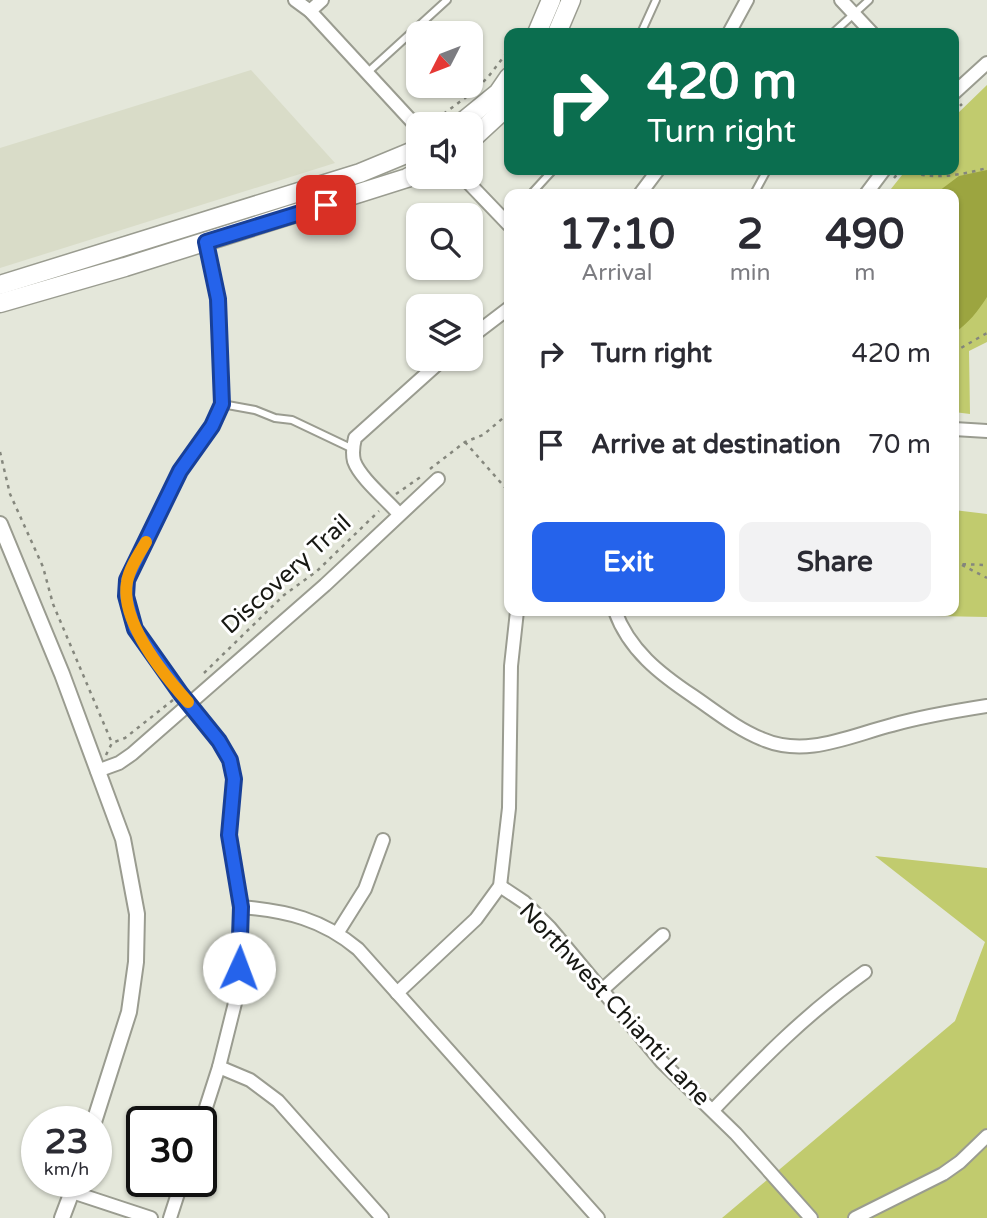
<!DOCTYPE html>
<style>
:root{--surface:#fff;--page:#f2f2f3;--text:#2b2b33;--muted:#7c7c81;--accent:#2563eb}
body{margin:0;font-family:"Varela Round",sans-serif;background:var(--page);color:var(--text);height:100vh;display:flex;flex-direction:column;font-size:26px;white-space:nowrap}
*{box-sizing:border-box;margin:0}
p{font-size:23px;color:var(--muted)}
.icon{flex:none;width:38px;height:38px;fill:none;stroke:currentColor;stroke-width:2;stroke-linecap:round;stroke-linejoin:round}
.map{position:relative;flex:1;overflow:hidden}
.drawer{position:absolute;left:504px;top:189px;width:455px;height:427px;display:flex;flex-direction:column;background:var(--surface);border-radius:14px;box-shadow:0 2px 5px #0004}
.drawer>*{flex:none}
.top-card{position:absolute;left:504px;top:28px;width:455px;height:147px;border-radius:14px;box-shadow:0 2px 5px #0004;background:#0b6e4f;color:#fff;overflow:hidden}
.needle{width:46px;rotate:228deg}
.controls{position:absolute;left:406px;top:21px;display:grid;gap:14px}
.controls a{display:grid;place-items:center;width:77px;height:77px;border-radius:14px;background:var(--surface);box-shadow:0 2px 5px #0004;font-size:35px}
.speed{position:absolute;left:21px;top:1106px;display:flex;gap:14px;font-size:35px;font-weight:700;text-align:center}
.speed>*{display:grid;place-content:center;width:91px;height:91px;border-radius:50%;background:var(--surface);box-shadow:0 2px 5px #0004;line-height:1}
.speed small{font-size:18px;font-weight:400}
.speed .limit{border:4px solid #111;border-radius:10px;background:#fff;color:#111}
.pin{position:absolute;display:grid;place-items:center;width:60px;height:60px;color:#fff;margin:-30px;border-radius:14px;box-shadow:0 4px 10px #0006}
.me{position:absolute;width:77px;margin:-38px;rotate:2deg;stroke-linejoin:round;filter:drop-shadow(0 0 5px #0008)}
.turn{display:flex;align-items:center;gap:24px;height:147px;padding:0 28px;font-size:32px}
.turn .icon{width:91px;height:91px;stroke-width:2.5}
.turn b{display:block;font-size:49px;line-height:60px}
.eta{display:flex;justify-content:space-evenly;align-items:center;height:119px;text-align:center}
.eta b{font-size:42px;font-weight:800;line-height:49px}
.action{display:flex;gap:14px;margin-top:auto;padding:14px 28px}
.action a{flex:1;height:80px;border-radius:14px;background:var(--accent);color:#fff;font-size:28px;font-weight:800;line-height:80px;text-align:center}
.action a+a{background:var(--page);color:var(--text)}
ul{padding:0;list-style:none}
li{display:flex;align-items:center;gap:21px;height:91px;padding:0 28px}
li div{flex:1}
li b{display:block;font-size:26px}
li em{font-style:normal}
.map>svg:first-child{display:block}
.built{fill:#d9dcc8}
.green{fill:#c1cb6e}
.water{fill:#9ca540}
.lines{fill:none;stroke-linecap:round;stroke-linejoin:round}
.service-casing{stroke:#9a9c90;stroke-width:10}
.minor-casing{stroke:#9a9c90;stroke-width:16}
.tertiary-casing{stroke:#9a9c90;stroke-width:18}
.secondary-casing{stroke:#9a9c90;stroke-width:21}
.path{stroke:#85877d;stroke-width:2.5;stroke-dasharray:3.5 5;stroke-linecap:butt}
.service{stroke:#fff;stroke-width:6}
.minor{stroke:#fff;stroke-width:12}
.tertiary{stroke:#fff;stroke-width:14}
.secondary{stroke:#fff;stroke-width:18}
.route-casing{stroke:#184099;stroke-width:18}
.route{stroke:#2563eb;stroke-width:12}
.slow{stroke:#f59e0b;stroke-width:12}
.labels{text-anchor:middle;stroke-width:6;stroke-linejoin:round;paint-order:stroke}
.street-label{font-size:24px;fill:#171813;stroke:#fff}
</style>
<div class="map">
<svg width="987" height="1218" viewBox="0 0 987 1218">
<rect width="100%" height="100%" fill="#e4e7da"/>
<!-- built -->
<polygon class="built" points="251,70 335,163 0,268 0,148"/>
<!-- green -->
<g class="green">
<polygon points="987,85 987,342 969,351 970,414 954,412 954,194 887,194 906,170 954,170 954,117"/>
<polygon points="954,510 987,514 987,617 884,615 874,611 954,611"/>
<polygon points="875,856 987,868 987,1218 722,1218 955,1021 985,942"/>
</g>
<!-- water -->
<path class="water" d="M987,170V297C978,311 968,324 954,333V194H935L959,176Z"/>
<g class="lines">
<!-- service casing -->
<g class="service-casing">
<g id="service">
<polyline points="641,33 656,0"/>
<polyline points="833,33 869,0"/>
<polyline points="368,72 447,0"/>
<polyline points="531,194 553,170"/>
<polyline points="754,194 767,170"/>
<polyline points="222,404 255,410 275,418 292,420 353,449"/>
</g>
</g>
<!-- minor casing -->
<g class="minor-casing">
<g id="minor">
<polyline points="295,0 310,11 418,128"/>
<polyline points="841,0 872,33"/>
<polyline points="310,11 322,0"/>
<polyline points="729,33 747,0"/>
<polyline points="954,93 987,63"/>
<polyline points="463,177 509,225"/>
<polyline points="640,194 658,170"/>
<polyline points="866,194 884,170"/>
<polyline points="471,337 509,308"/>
<polyline points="954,429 987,431"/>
<path d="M399,514C387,500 360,478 354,461C352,453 353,446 355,438L443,359"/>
<path d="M615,611C629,650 660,674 693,696C715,711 737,729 762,739C806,758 849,736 892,725C924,716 955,711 987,706"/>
<polyline points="97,771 119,763 132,754 325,585 438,479"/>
<polyline points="500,886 524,902 550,928 662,1062 736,1134 811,1218"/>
<path d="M241,907C287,911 322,919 358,949L598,1218"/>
<polyline points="338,932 365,889 383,840"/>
<polyline points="602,990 663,935"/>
<polyline points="397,993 476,919 500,886 509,808 511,666 517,611"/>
<polyline points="219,1067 250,1080 278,1101 382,1218"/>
<path d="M713,1110C763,1058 806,1014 865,972"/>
<polyline points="201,1123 219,1067 238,991 241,907 229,835 234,779 230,760 219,741 181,694 135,629 126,596 127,580 180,471 212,426 222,404 218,299 206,242"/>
<polyline points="72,1192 151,1218"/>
<polyline points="170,1218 182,1181"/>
<polyline points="855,1218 943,1174 960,1162 987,1136"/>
</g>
</g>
<!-- tertiary casing -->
<g class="tertiary-casing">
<g id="tertiary">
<polyline points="0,524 62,674 123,839 137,914 136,962 129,1012 94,1122"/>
<polyline points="62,1218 76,1181"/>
</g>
</g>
<!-- secondary casing -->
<g class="secondary-casing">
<g id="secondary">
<polyline points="537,33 551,0"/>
<polyline points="557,33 571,0"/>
<polyline points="460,124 498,93 509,77"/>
<polyline points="471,140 509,105"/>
<polyline points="0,285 360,173 418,149"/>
<polyline points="0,303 125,267 407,178 418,172"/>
</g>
</g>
<!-- path -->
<g class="path">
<polyline points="954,112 962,104"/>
<polyline points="430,124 473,92 488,77 509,50"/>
<path d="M905,170C931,181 961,175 987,168"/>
<polyline points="894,178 901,170"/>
<polyline points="954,352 987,333"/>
<polyline points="465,442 509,492"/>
<polyline points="0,452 10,494 43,567 53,604 112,743"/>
<polyline points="430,469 465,442 483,435 509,413"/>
<polyline points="396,494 422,476"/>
<polyline points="954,564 987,565"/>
<polyline points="962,565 987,578"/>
<polyline points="204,673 284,595 317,571 379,511"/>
<polyline points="106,755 112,743 125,738 173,700"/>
</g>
<!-- service -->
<use href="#service" class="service"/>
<!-- minor -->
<use href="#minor" class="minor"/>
<!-- tertiary -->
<use href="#tertiary" class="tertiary"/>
<!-- secondary -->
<use href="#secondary" class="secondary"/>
</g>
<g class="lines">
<!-- route casing -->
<g class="route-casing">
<polyline id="route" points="239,968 241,907 229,835 234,779 230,760 219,741 181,694 135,629 126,596 127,580 180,471 212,426 222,404 218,299 206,242 326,205"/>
</g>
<!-- route -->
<use href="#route" class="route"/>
<!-- slow -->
<path class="slow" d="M146,542C139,554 129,569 127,582C120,621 163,674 188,702"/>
</g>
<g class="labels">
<!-- street labels -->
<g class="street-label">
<text transform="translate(286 574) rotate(-42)" y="8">Discovery Trail</text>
<text transform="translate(615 1004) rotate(47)" y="8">Northwest Chianti Lane</text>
</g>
</g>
</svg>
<div class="controls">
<a><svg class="needle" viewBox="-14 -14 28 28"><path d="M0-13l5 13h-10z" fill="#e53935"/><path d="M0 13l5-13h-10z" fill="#7c7c81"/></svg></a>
<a><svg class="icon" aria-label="sound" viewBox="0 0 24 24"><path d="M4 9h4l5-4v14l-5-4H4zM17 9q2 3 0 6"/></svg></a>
<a><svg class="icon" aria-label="search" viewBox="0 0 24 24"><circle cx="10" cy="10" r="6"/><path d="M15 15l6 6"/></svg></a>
<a><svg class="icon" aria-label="layers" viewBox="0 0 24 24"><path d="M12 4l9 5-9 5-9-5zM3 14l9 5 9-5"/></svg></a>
</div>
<div class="speed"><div>23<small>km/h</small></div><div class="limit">30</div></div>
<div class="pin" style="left:326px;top:205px;background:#d93025"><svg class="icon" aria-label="arrive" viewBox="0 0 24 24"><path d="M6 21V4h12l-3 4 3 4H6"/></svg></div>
<svg class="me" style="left:239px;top:968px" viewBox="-20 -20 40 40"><circle r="19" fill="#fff"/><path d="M0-13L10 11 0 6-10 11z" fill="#2563eb"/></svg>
<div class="top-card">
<div class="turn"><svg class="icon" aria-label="right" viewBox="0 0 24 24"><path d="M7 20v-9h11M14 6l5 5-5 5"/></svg><div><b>420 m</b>Turn right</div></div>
</div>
<section class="drawer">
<div class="eta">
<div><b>17:10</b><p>Arrival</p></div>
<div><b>2</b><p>min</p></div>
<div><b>490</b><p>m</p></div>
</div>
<ul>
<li><svg class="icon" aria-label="right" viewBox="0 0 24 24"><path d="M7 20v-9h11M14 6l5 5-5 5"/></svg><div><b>Turn right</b></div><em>420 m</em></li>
<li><svg class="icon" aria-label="arrive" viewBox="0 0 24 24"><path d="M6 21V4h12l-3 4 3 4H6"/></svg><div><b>Arrive at destination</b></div><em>70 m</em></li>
</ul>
<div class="action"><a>Exit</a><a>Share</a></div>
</section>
</div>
